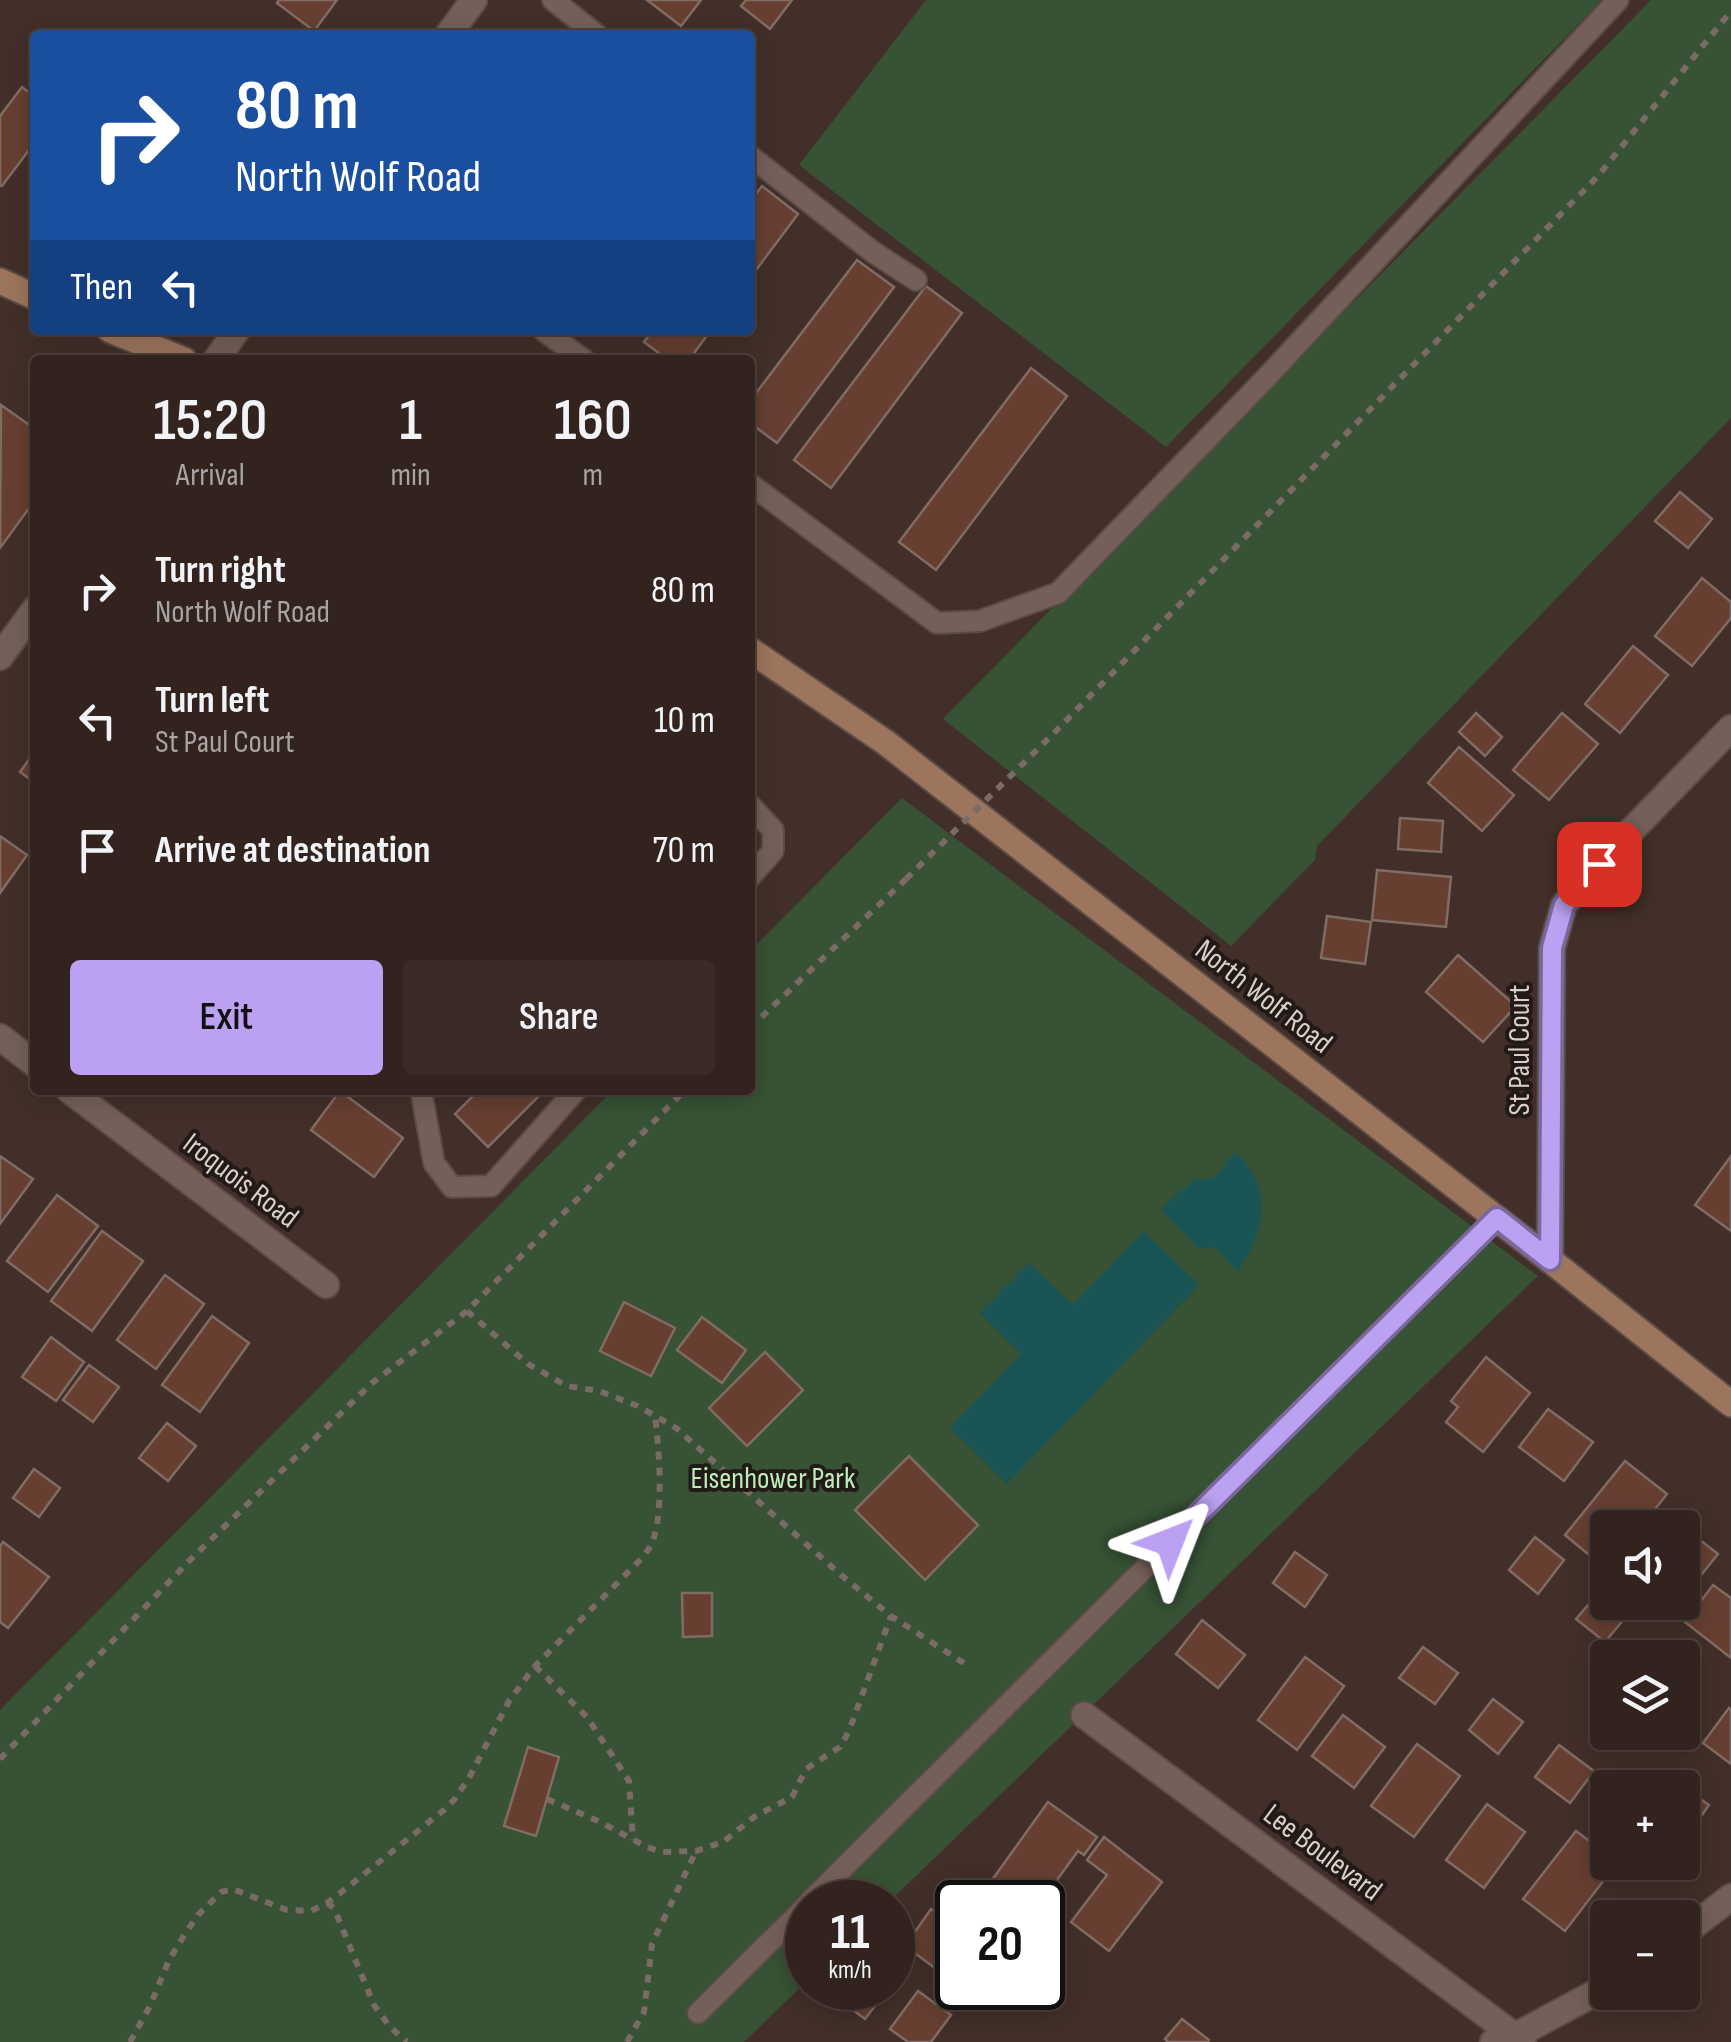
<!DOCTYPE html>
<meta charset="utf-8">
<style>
:root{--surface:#32231f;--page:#3a2b28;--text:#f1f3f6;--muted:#a8a4a4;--line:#4d403d;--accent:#bca0f2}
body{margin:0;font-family:"Sofia Sans Condensed",sans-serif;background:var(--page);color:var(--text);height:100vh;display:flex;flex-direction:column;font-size:38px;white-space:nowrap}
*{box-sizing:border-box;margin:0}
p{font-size:32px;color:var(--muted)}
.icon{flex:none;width:55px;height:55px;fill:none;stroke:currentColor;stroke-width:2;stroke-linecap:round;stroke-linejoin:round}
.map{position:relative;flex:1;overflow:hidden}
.sheet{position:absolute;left:30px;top:355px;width:725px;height:740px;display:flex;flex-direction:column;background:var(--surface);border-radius:10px;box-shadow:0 5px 25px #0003,0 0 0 2px var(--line)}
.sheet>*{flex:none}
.banner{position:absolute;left:30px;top:30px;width:725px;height:305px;border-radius:10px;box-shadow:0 5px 25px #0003,0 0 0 2px var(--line);background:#1a4fa0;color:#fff;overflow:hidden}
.tools{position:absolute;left:1590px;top:1510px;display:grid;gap:20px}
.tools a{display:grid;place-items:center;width:110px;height:110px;border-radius:10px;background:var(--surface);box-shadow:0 5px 25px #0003,0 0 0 2px var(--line);font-size:50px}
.speed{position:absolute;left:785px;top:1880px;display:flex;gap:20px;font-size:50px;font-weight:700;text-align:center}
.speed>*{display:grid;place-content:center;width:130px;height:130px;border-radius:50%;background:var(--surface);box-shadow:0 5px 25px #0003,0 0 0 2px var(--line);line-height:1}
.speed small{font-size:25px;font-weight:400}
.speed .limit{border:5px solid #111;border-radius:15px;background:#fff;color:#111}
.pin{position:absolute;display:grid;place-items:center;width:85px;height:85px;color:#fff;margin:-42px;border-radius:20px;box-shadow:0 5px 15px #0006}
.me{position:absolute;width:110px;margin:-55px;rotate:45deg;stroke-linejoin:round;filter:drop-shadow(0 0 8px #0008)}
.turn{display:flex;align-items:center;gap:35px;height:210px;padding:0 40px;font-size:45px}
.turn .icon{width:130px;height:130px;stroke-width:2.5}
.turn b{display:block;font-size:70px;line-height:85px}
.then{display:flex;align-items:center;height:95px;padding:0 40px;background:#0003;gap:20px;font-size:38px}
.eta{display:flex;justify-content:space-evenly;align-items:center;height:170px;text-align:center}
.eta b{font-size:60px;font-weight:600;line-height:70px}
.cta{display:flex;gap:20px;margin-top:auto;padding:20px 40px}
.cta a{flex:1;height:115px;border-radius:10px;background:var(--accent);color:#111;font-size:40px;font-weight:600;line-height:115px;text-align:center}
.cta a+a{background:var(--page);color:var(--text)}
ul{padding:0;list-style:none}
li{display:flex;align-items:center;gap:30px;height:130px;padding:0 40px}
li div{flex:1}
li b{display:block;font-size:38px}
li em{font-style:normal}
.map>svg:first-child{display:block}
.green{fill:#375235}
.water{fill:#1a5454}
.building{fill:#663f31;stroke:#816c64;stroke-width:2.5}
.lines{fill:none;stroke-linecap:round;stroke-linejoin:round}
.service-casing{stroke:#5a4b45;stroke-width:24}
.minor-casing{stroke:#5a4b45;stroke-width:29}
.secondary-casing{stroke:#5a4b45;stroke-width:29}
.path{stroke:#7b6a65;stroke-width:6;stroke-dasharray:8 8;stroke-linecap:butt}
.service{stroke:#746058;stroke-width:20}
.minor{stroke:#746058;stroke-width:25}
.secondary{stroke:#9d755c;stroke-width:25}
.path-bridge{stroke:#7b6a65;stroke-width:6;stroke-dasharray:8 8;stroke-linecap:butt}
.route-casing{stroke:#7a689d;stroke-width:25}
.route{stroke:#bca0f2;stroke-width:18}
.labels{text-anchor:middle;stroke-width:8;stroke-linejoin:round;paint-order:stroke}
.street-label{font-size:30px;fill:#dbcfcb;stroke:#221a17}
.park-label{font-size:30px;fill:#bbedb8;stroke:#221a17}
</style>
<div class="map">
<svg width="1731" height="2042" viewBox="0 0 1731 2042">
<rect width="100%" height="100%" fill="#422f29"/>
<!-- green -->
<g class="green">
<polygon points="926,0 1602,0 1166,447 799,165"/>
<polygon points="1651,0 1731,0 1731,418 1317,846 1315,860 1231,946 943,719"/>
<polygon points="902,798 1538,1276 889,1902 808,1902 807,1981 744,2042 0,2042 0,1710 613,1090 750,1090 750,951"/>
</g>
<!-- water -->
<g class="water">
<path d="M1235,1152C1275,1187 1265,1233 1238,1271L1215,1247L1199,1249L1161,1209L1194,1180L1214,1178Z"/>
<polygon points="1144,1231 1199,1285 1007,1484 950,1428 1021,1354 980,1313 1029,1263 1073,1305"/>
</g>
<!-- building -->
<g class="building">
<polygon points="279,0 337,0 314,31 277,3"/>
<polygon points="647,0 701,0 681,26"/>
<polygon points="746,0 792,0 770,29 741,6"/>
<polygon points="22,87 35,97 35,108 32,112 35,114 35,142 2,186 0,185 0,116"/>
<polygon points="762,186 798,214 750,278 750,202"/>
<polygon points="857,260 894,287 777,443 750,423 750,401"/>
<polygon points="926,286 962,313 831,488 794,460"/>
<polygon points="653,330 711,330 689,360 668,360 644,342"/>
<polygon points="1031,368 1067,396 936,570 899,542"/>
<polygon points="1,405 35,429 35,500 0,548"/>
<polygon points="1680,492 1712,519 1688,548 1655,521"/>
<polygon points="1702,578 1731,602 1731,618 1692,666 1655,636"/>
<polygon points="1633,646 1668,675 1620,733 1585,704"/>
<polygon points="1476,713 1502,737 1485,756 1459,732"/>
<polygon points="1562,713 1598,744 1549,800 1513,770"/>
<polygon points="1459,747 1514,795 1482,831 1428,783"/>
<polygon points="35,751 35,783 20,772"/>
<polygon points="1400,818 1443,821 1441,852 1398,849"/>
<polygon points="0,836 27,855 0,893"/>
<polygon points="1377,870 1451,877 1446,927 1372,920"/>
<polygon points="1327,916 1371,922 1365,964 1321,958"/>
<polygon points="1458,955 1516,1006 1483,1042 1426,992"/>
<polygon points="479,1090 545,1090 488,1147 455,1114"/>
<polygon points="340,1091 403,1138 374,1177 311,1130"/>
<polygon points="0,1156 33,1179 0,1224"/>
<polygon points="1731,1156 1731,1231 1695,1205"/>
<polygon points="57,1195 98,1226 48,1292 7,1261"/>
<polygon points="102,1231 143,1261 92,1331 51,1301"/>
<polygon points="165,1275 204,1304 156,1369 117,1340"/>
<polygon points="624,1302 675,1328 651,1376 600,1351"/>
<polygon points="212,1316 249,1343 200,1412 162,1385"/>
<polygon points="702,1317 746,1350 722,1383 677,1350"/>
<polygon points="51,1337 84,1362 56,1401 22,1377"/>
<polygon points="765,1352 803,1390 747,1446 709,1408"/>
<polygon points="1486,1357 1530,1393 1483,1452 1446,1422 1458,1407 1451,1401"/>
<polygon points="89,1365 119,1387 93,1422 63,1400"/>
<polygon points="1548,1409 1593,1442 1564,1481 1519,1447"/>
<polygon points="167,1423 196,1446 168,1481 139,1458"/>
<polygon points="909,1456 978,1525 925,1580 855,1510"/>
<polygon points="1625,1461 1667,1494 1640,1528 1608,1528 1606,1569 1565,1535"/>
<polygon points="34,1469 60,1488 39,1517 13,1498"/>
<polygon points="1682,1526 1718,1554 1682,1599 1682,1528 1680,1528"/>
<polygon points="1535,1537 1564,1560 1538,1594 1509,1570"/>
<polygon points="3,1542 49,1577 8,1628 0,1622 0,1546"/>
<polygon points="1295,1552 1327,1575 1305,1607 1273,1583"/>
<polygon points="1713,1585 1731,1598 1731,1658 1685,1622"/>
<polygon points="1601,1590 1608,1595 1608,1602 1616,1602 1629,1613 1605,1642 1576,1619"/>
<polygon points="682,1593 712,1593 712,1636 683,1637"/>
<polygon points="1202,1620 1245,1655 1218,1688 1176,1654"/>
<polygon points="1423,1647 1458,1673 1435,1704 1399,1678"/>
<polygon points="1305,1657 1344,1686 1297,1750 1258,1720"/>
<polygon points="1493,1699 1523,1722 1498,1754 1469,1730"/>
<polygon points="1729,1708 1731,1710 1731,1764 1703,1743"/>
<polygon points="1343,1715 1385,1747 1354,1788 1312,1756"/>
<polygon points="1417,1744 1460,1776 1414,1837 1371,1806"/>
<polygon points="1559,1745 1594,1771 1570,1803 1535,1777"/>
<polygon points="528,1747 559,1757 536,1836 504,1826"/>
<polygon points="1676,1782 1709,1805 1683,1842 1682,1788 1672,1788"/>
<polygon points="1048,1802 1097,1837 1084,1855 1078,1851 1041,1902 1023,1902 992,1880"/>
<polygon points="1487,1804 1525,1832 1484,1888 1446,1860"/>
<polygon points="1576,1831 1608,1855 1608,1862 1617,1863 1565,1931 1523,1899"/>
<polygon points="1104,1837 1162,1882 1109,1951 1071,1922 1107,1875 1087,1860"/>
<polygon points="931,1909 958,1929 958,1946 939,1971 905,1946"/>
<polygon points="857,1988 889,1988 865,2019 845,2004"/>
<polygon points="918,1991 951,2015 931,2042 908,2042 890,2029"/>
<polygon points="1182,2019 1209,2040 1208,2042 1168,2042 1165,2039"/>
</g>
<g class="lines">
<!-- service casing -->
<g class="service-casing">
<g id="service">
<polyline points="553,0 597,35"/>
<polyline points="750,156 873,252 916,280"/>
<polyline points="543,330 584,360"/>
<polyline points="750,484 937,623 980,621 1058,593 1265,379 1618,0"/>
<polyline points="750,805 773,830 773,851 750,877"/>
<polyline points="421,1090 434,1163 452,1187 491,1186 576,1090"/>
<polyline points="809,1902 1497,1218"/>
<polyline points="698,2013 808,1904"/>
</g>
</g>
<!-- minor casing -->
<g class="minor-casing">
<g id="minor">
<polyline points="448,35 474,0"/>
<polyline points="216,360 237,330"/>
<polyline points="0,657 35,609"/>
<polyline points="0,1037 35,1064"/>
<polyline points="69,1090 326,1285"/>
<polyline points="1550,1260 1552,948 1564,905 1599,864 1731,728"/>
<polyline points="1084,1715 1523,2042"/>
<polyline points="1682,1935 1731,1897"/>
<polyline points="1493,2042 1515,2036 1608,1986"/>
</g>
</g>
<!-- secondary casing -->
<g class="secondary-casing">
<g id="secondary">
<polyline points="0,281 35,297"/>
<polyline points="110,330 184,360"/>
<polyline points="750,650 885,742 1550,1260 1731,1404"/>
</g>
</g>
<!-- path -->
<g class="path">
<polyline points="1054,733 1598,176 1731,11"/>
<polyline points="750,1028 906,879"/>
<polyline points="467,1311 528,1364 567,1386 599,1391 638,1406 676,1428 841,1575 891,1616 970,1667"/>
<polyline points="535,1666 587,1717 629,1781 633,1840"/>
<polyline points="0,1759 189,1561 372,1383 467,1311 685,1090"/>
<polyline points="547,1799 598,1821 647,1847 662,1852 696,1851 723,1842 754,1817 792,1797 806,1769 840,1747 849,1731 891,1616"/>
<polyline points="327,1903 334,1908 374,2005 390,2027 407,2042"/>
<path d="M130,2042L150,2006L169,1960L185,1934L198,1915L221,1892L233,1889L287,1910L311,1911L327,1903L348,1887L444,1810L454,1800L469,1778L509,1701L535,1666L640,1560C643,1557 648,1550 650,1547C665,1520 659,1446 655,1416"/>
<polyline points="627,2042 644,2012 652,1944 696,1851"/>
</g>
<!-- service -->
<use href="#service" class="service"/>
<!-- minor -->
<use href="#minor" class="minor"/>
<!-- secondary -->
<use href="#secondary" class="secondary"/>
<!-- path-bridge -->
<polyline class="path-bridge" points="906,879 1054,733"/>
</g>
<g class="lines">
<!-- route casing -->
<g class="route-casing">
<polyline id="route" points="1170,1542 1497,1218 1550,1260 1552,948 1564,905 1599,864"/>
</g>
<!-- route -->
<use href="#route" class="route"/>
</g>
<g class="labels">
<!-- street labels -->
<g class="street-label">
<text transform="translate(1264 996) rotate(38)" y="10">North Wolf Road</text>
<text transform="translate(1519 1050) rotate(-90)" y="10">St Paul Court</text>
<text transform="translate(241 1180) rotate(37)" y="10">Iroquois Road</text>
<text transform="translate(1323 1852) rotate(37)" y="10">Lee Boulevard</text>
</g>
<!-- park labels -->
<g class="park-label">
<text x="773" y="1488">Eisenhower Park</text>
</g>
</g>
</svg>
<div class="tools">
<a><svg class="icon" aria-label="sound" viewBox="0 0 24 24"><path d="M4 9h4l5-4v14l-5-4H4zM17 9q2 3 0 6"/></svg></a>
<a><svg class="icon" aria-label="layers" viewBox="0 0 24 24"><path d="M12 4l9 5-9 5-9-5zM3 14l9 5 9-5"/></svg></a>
<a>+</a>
<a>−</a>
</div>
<div class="speed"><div>11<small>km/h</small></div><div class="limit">20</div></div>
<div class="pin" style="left:1599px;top:864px;background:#d93025"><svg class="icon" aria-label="arrive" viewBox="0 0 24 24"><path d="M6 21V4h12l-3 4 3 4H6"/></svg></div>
<svg class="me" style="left:1170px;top:1542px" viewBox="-20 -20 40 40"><path d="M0-17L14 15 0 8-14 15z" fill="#bca0f2" stroke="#fff" stroke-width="4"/></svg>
<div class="banner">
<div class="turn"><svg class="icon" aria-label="right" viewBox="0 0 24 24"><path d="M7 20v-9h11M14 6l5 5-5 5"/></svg><div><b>80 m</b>North Wolf Road</div></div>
<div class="then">Then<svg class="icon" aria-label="left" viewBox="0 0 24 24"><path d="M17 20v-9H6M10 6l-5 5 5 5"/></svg></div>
</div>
<section class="sheet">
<div class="eta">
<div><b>15:20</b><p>Arrival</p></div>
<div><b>1</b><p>min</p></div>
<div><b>160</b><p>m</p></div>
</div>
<ul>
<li><svg class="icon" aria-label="right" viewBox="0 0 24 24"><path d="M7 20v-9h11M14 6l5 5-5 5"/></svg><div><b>Turn right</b><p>North Wolf Road</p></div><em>80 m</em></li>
<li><svg class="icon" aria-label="left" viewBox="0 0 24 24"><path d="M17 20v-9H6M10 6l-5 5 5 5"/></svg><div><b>Turn left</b><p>St Paul Court</p></div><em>10 m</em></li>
<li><svg class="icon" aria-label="arrive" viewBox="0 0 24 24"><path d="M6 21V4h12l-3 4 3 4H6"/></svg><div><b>Arrive at destination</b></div><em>70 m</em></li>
</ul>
<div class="cta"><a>Exit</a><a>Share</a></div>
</section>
</div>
